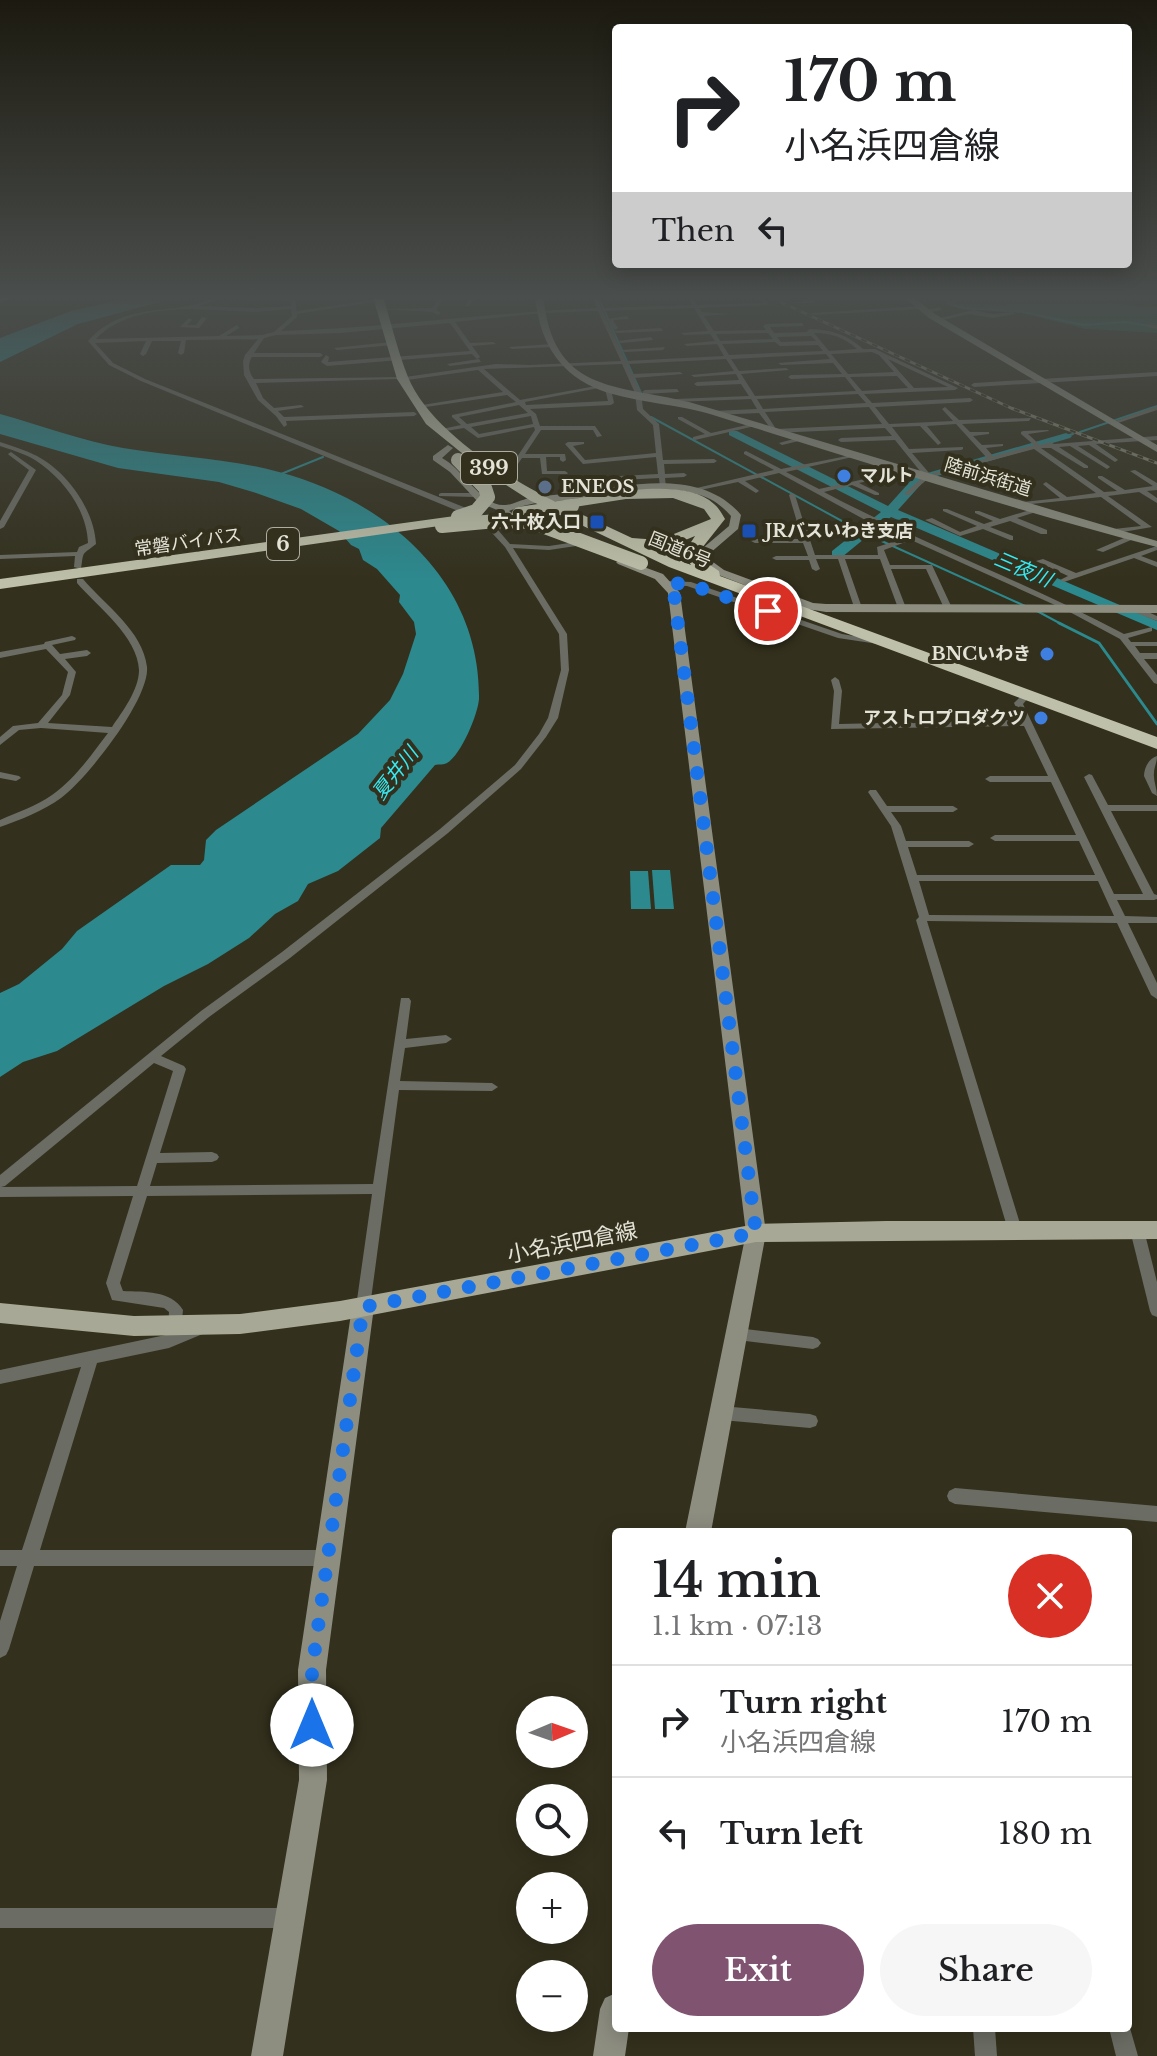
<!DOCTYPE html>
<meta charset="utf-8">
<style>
:root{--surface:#fff;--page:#f6f6f6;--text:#202124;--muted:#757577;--line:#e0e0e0;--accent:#805371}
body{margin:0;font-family:"Libre Baskerville","Noto Sans JP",serif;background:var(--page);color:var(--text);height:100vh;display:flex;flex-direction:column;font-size:30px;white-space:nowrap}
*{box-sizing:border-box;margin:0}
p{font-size:26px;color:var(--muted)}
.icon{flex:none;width:44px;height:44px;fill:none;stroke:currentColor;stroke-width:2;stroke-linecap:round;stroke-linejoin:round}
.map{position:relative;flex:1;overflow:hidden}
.panel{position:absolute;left:612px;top:1528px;width:520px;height:504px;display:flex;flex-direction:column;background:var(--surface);border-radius:8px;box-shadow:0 4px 20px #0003}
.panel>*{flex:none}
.banner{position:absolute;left:612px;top:24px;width:520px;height:244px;border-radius:8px;box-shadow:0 4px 20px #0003;background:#fff;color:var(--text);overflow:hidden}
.needle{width:52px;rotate:88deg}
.buttons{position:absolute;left:516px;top:1696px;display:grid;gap:16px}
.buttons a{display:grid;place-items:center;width:72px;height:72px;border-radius:50%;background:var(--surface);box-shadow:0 4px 20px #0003;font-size:40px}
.pin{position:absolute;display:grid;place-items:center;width:68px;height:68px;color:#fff;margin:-34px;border:4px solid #fff;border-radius:50%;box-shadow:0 2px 8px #0007}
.me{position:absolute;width:88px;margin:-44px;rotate:0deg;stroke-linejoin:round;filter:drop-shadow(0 0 6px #0008)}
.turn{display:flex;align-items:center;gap:28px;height:168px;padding:0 40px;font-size:36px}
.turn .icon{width:104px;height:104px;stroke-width:2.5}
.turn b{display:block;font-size:56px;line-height:68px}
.then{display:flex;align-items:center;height:76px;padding:0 40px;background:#0003;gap:16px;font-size:30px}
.round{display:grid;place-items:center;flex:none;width:84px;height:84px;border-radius:42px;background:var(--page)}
.summary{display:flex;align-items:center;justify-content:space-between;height:136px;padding:0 40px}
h1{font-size:48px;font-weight:600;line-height:60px}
.cta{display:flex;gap:16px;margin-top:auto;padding:16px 40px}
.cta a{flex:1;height:92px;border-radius:48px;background:var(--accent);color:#fff;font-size:32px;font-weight:600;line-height:92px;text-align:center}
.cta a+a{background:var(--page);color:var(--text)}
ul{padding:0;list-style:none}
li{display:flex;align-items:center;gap:24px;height:112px;padding:0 40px;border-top:2px solid var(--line)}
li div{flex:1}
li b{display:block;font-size:30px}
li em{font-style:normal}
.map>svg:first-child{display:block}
.green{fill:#28634b}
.water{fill:#2c898e}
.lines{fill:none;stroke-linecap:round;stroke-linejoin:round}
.stream-far1{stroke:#2c898e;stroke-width:2}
.stream{stroke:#2c898e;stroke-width:3}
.river{fill:#2c898e;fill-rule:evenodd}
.street{fill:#6b6c63;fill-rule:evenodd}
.secondary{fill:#8d8e80;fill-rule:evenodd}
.primary{fill:#a7a895;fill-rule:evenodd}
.highway{fill:#bec0a9;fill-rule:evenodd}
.rail-casing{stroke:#838171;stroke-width:3}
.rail{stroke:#33301d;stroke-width:2;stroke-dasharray:6;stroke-linecap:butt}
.highway-bridge{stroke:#bec0a9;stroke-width:14}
.route{stroke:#1a73e8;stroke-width:14;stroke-dasharray:0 25.2}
.shop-dot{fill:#3f7fe0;stroke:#33301d;stroke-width:3}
.service-dot{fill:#5c6f8a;stroke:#33301d;stroke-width:3}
.transit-dot{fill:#1a4fb4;stroke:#33301d;stroke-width:3}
.labels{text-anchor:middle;stroke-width:8;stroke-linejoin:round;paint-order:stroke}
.far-poi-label{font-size:18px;font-weight:bold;fill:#e4e3d7;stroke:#33301d;text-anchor:start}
.far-street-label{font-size:18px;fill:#e4e3d7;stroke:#33301d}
.shield{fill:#33301d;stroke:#afad9f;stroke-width:2}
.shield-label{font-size:20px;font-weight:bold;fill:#e4e3d7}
.far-water-label{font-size:20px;font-style:italic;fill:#36e9f2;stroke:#33301d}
.street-label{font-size:22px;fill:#e4e3d7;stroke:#33301d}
</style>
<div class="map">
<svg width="1157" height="2056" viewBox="0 0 1157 2056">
<rect width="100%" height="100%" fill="#33301d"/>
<!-- green -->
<polygon class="green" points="995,294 1072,294 1115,304 1157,307 1157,333 1086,329 1009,310 966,310 946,305 945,296"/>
<!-- water -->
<g class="water">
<polygon points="146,294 189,294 78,324 0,362 0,338 71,311"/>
<path d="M0,414C40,425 82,441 123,448C175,457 228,458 279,472C385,500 481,580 479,699C478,714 461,755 447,763C444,765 439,764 435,765L381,828L380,838L338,871L308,884L298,901L275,914L249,938L208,964L164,986L57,1051L23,1062L0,1077V993L19,984L62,949L77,931L171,865H200L204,860L206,840L216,830L358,734L390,700L403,674L416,634L414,622L399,602L400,595L377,569L363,560L359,549L351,545L339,531L301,509L253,492L219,482L118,468L0,434Z"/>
<polygon points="652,870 670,870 674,909 655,909"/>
<polygon points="630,871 648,871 651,909 631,909"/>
</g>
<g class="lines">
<!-- stream-far1 -->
<g class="stream-far1">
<polyline points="597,294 641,393"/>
<polyline points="1002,294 960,298 948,303 963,308 1024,312 1083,325 1125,322 1157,327"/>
<polyline points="651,417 864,533 1025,606"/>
<polyline points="1080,432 1157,406"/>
<polyline points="1066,436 1073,434"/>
<polyline points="281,474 323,457"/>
<polyline points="1037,611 1063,625"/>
</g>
<!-- stream -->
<polyline class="stream" points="1059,623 1099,643 1157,724"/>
<!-- river -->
<g class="river">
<polygon points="729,431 737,431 888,506 916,475 924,475 924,481 898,510 1157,621 1157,630 891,517 842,557 832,557 832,551 881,512 729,435"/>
<polygon points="1066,433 1072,436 1070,438 930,478 924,474"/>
</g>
<!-- street -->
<g class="street">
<path d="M226,294L290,298V294H294L297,311L385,298L390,294H395L386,300L297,314V317L281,331C387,328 492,312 597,308L591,294H595L602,308L692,305L686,294H690L697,305L763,303L760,299L750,294L764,297L768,305L699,308L702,312L731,314L704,316L714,331L766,330L763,326L766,324L802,323L804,326L770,327L774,333L808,332L807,331L810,329C831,330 847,334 863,349H875L958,388L955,390L864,394L872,403L970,398L973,400L970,402L875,407L889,424L953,421L942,409L945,407L959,420L1031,418L1029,421L962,424L970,432H989V434L973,436L982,445L1003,444V446L986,448L993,456L1034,445L1021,434V432L1023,431L1048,430L1049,431L1028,434L1040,445L1050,442L1054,444L1157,436V440L1096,444L1117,459L1118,460L1115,462L1089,445L1078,446L1109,466L1110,467L1107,469L1070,446L1059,447L1088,466V468H1084L1051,448H1041L1104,492L1117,491L1098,478V476H1102L1125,490L1153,486L1130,471L1135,470L1157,483V490L1147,491L1157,498V503L1139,492L1108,496L1152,527L1117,533L1113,531L1114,529L1141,526L1101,497L1021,505L1020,504L1023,502L1060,498L1044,485L1043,484L1046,482L1067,497L1096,493L1034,449L930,477L909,495H905V493L924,476L895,440L841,442L838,440L841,438L892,436L885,428L774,433L759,413L714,415L711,413L714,411L757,409L751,399L674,402L676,399L749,396L741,384L697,386L694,384L697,382L739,380L736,374L694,377L691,375L734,371L726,359L628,364L632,374L680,372L683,374L634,378L641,393L643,409L659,424L663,460L714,459L717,461L714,463L664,464L665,474L684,473L687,475L684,477L665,478L666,487L663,489L660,487L659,478L620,480L617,478L620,476L658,474L656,457L583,464L565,444L568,442H584V444L573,446L585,460L656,453L653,425L637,410L635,393L622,364L484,369L520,400L601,385L604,387L525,402L526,405L608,401L605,389L608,387L611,389L614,403L611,405L530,409L536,414L540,426H595L602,436L597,437L593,430H541L525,454H565L566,460L563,462L560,460V457H546L547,471H565L568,473L567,474H542L540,458H522L511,474L501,478L498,476L507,472L535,430L534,427L478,438L464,428L440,432L437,430L461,425L452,417V415L516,402L507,395L419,408L416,406L503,392L478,370L400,381L397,379L256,383L263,398L274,408L301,405L304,407L278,411L284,417L414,412L417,414L414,416L286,421L287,425L284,427L276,416L258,400L244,375L243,361L245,355L258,339L186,340L184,353L181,355L178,353L181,341H152L146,354L143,356L140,354L146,341L95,343L113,363L145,379L486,516L510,544L549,546L576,542V546L549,550L513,548L567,634L569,670L558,718L546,737L521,769L448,833L290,958L209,1017L161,1056L184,1066L186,1069L160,1153L212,1152L217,1154L219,1157L217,1160L212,1162L157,1163L150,1186L373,1184L401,998H409L411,1001L406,1039L446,1035L452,1039L446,1043L405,1048L400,1081L492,1083L498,1087L492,1091L399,1090L370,1307L368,1311L363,1313L358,1311L356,1307L372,1194L147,1196L120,1283L123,1291C144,1292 171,1290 183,1310L181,1330L200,1323L205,1325L207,1329L205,1333L169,1348L97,1363L40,1550H327L333,1552L336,1558L333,1564L327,1566H34L9,1649L6,1655L0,1658V1621L17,1566H0V1550H22L81,1367L0,1384V1370L175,1333L170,1331L168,1327L169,1312L164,1308L112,1300L106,1283L133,1196L0,1197V1175L201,1011L282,952L440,829L515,765L539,734L548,718L561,670L559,634L505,547L480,520L141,381L109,365L88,341C116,309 151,312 189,306C201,303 214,298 226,294ZM224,298L291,301V306L257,308L199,306ZM694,308L708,331L681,333L684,335L710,334L715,341L684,344L687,346L717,344L724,356L626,361L603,311ZM190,309L257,312L291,309L292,316L274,332L262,335L226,336L239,328L237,325L219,336L96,339C119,314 157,310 190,309ZM598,311L621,361L530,365L496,364L405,377L254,379C249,373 247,364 252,357H320L323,355L320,353H254L264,338L276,335L340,333L450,323L470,351L328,362L329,357L326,355L321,362L327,366L472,354L477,359L480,357L472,346L496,344L493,342L470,343L455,322L542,313ZM768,333L773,339L720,341L716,334ZM814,333C831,333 844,337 857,349L829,351ZM811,336L816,341L781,342L777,337ZM775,342L780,346L818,345L823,351L729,355L722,344ZM872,352L879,355L894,372L848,374L831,354ZM826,354L830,359L778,363L781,365L833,363L842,374L791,375L788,377L791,379L845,377L856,391L755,396L741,374L789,370L786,368L739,371L731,359ZM888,359L948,387L914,388ZM897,376L908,388L862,391L850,377ZM858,394L866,403L763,409L757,399ZM519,405L528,413L467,424L459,417ZM869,407L882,424L776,429L765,412ZM531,416L533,424L479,434L471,427ZM956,424L987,458L930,474L912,453L961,450L963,449V447L909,449L892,427L920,426L938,445L941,443L927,426ZM154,1063L173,1071L137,1186L1,1187L5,1186Z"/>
<polygon points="442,294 446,294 436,310 441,313 438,315 432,312 379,309 432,308"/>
<polygon points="472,294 477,294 469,306 465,306"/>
<polygon points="496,294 500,294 500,297 505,298 496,299"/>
<polygon points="809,294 814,294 812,297 816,303 788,303 810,301 807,297"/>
<polygon points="920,306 922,309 814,315 811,313"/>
<polygon points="940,307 942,310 925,313 922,311"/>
<polygon points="973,310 993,314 1012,312 1015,314 993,318 969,314 939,321 936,319"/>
<polygon points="627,316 629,319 613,320 618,328 615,330 607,319"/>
<polygon points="202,317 207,318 199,328 180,327 189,318 192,320 187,325 196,325"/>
<polygon points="1149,324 1157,325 1157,329 1147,327"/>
<polygon points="661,328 663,331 617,333 614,331"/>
<polygon points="651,337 653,340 621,343 618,341"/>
<polygon points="391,342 393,345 337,350 334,348"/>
<polygon points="553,344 551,347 512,349 509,347"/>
<polygon points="665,347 663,350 625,352 622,350"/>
<polygon points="479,359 481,362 450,366 447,364"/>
<polygon points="1157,372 1157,376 974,387 971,385 974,383"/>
<polygon points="677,389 679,392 645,394 642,392 645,390"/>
<polygon points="1157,406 1157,410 1115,424 1110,423"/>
<polygon points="678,417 682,417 711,433 756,423 759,425 695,440 693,439 693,437 705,434 678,419"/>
<polygon points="801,437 804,439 803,440 782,445 779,443"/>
<path d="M0,442C12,446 25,450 37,456C67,472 94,509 96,544C81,556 84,550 81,569L74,567L75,556L0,559V555L77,552L79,547L88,543C87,510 63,478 35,460C25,454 12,450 0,446Z"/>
<path d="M746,451L781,469L857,454V456L786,472L819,489L910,469V471L859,483L879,493V495H875L852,485L824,492C922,544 1026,582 1124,634L1152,627V631L1128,638L1131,642H1157V646H1135L1140,653H1157V659H1144L1157,675V684L1154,683L1120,639L1066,610L911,540L884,550L890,565H932L952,608L951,610L944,608L926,569H891L906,608L902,610L898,608L880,559H845L862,608L855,610L838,559H816L820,569L816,571L812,569L809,560H776L772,558L776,556H808L803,543H755L751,541L755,539H802L789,495L792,493L795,495L806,530H847L851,532L847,534H808L815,555H878L877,547L905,538L869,522L779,473L745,481L758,490L759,491L756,493L738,482L691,492L688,490L774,470L744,454V452Z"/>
<polygon points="11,452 36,470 4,527 0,529 0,521 29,470 9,455 8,454"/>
<polygon points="441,493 474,493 477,495 474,497 439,496 439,494"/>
<polygon points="1040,507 1042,508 1042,510 1017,518 1047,530 1047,534 1041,534 1010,521 990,527 1013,536 1013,540 1010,540 983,529 960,536 925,520 932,518 960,532 977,526 943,511 943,509 947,509 984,524 993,521 975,513 975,511 979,511 1000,519"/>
<polygon points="1131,535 1138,537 1103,552 1096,550"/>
<polygon points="1157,546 1157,550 1141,556 1157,562 1157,567 1134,558 1064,582 1060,580 1068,576 1036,561 1043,559 1076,573"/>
<path d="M77,579H83C105,605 143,631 147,667C150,699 86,780 61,798C43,811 20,820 0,827V820C18,812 36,806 52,795C75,779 92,754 108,733L41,728L19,730L0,745V737L13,726L38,723L62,695L68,672L46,649L0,658V652L44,644L45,642L72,636L76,638L75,640L52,645L60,654L87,650L91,653L87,656L65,659L76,672L70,695L48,723L112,727C122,712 139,690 139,670C138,637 97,606 77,583Z"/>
<polygon points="666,581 691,582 842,634 878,640 882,642 878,644 838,638 687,586 666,585"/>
<polygon points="1131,607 1137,607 1157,616 1157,621 1131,611"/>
<path d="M835,677L839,680L842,691L839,724L1022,720L1014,703L1023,694H1029L1030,696L1023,704L1114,894H1143L1084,777L1089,774L1092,775L1108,805H1157V811H1111L1154,894L1157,895V899L1154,900H1117L1125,916L1157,917V923H1128L1157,983V999L1151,995L1117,923L927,921L1022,1230L1020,1234L1015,1235L1010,1234L1008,1230L916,920L919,917L891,826L868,792L870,790H876L887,806H953L958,809L953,812H891L901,826L906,841H969L974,844L969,847H908L917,875H1095L1079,841H995L990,838L995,835H1076L1051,782H990L985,779L990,776H1048L1024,726L831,729L834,691L831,680ZM919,881H1098L1114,916L929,915Z"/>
<path d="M1157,756C1157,763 1154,767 1154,773C1153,780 1157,788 1157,796L1152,793L1144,776C1144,768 1149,758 1157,756Z"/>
<polygon points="0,772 19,776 21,778 16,781 0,778"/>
<polygon points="1137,1225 1142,1226 1144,1230 1157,1282 1157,1317 1152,1315 1150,1311 1130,1230 1132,1226"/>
<polygon points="737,1328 813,1337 818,1339 821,1343 818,1347 813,1349 737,1340 732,1338 730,1334 732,1330"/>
<polygon points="721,1406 810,1414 816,1416 818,1421 816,1426 810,1428 721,1420 715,1418 713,1413 715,1408"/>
<polygon points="955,1488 1157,1506 1157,1522 955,1504 949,1501 947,1496 949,1491"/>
<polygon points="0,1908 290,1908 297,1911 300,1918 297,1925 290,1928 0,1928"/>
<polygon points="1128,2021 1138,2056 1116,2056 1109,2028 1128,2028"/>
<polygon points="973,2028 995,2028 997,2056 975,2056"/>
</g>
<!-- secondary -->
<g class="secondary">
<polygon points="12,294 24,294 0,302 0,298"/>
<path d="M535,294H543C552,393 614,384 689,402L1157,541V547C1007,508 858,460 710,414C673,403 617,401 587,384C552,365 538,332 535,294Z"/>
<polygon points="900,294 909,294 935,314 1157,445 1157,452 929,318"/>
<path d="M448,445L453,448L442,458C462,468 482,507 505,505C512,505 521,500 529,498C545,495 562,495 578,492C631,485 702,468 741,515L738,529L709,554L713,562L724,570L813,603L826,604L1157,605V613L826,612L807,609L716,574L704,566L697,553L729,526L731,516C722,506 713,499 700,495C661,482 616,494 576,499C554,502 530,501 509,511L527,523L528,525L523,528L497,510L478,502L450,472L433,460V456Z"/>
<polygon points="622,559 663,574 680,593 766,1233 711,1532 685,1532 746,1233 668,593 655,579 618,564 616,562"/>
<polygon points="363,1298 371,1301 374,1307 326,1670 327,1780 283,2056 251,2056 299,1780 298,1670 352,1307 355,1301"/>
<polygon points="616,1993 616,2028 629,2028 625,2056 593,2056 600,2009 605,1998"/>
</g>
<!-- primary -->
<polygon class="primary" points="886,1221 1157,1221 1157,1239 756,1242 340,1321 240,1334 134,1336 0,1323 0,1303 134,1316 240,1314 340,1301 756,1224"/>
<!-- highway -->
<g class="highway">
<path d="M372,294H382C391,321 397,350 408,377C430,431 510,480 562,505L568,500C604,494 685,476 714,504C719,508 722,514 725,519L698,553L704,561L719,571L720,576L1157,737V749L669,567L531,501L484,471L426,424L397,379ZM673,498L704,509L711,519L659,540L632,538L568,508L626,499ZM695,536L684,553L691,565L654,549L666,548Z"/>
<polygon points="469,514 474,515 474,521 0,589 0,579"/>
</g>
<!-- rail casing -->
<g class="rail-casing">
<polyline id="rail" points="763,294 1011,408 1157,463"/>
</g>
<!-- rail -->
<use href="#rail" class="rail"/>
<!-- highway-bridge -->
<g class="highway-bridge">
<polyline points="458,460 485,488 488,497 476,511 458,517"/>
<polyline points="519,514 572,506"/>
<polyline points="442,526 496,521 531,522 641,563"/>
</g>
</g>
<!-- sky -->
<linearGradient id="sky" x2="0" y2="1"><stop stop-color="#1c1a10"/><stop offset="0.51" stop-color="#4a4e4c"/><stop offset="1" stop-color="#4a4e4c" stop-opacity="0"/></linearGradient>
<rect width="1157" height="582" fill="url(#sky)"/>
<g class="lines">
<!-- route -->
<polyline class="route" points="312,1725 312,1670 363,1307 756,1233 674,593 669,583 688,584 768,611"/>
</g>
<!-- markers -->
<g class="shop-dot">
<circle cx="844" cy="476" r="8"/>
<circle cx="1047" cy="654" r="8"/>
<circle cx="1041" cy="718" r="8"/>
</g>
<circle class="service-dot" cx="545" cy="487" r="8"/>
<g class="transit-dot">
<rect x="589" y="514" width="16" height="16" rx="4"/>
<rect x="741" y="523" width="16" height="16" rx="4"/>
</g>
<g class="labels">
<!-- far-poi labels -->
<g class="far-poi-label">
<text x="860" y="482">マルト</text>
<text x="561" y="493">ENEOS</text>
<text x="581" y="528" text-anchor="end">六十枚入口</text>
<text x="765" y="537">JRバスいわき支店</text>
<text x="1031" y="660" text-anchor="end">BNCいわき</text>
<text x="1025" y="724" text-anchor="end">アストロプロダクツ</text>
</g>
<!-- far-street labels -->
<g class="far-street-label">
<text transform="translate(988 477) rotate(17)" y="6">陸前浜街道</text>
<text transform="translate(188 542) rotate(-8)" y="6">常磐バイパス</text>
<text transform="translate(680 550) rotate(22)" y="6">国道6号</text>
</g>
<!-- shield labels -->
<g class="shield">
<rect x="461" y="452" width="56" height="32" rx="6"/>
<rect x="267" y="528" width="32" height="32" rx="6"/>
</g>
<g class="shield-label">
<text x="489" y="475">399</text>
<text x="283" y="551">6</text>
</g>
<!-- far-water labels -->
<g class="far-water-label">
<text transform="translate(1023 569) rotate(23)" y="7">三夜川</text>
<text transform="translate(395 773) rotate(-52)" y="7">夏井川</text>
</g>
<!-- street labels -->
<g class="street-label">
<text transform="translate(572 1242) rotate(-11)" y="8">小名浜四倉線</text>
</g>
</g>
</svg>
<div class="buttons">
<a><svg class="needle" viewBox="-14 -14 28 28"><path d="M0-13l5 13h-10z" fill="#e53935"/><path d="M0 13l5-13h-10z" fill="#757577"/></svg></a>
<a><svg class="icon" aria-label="search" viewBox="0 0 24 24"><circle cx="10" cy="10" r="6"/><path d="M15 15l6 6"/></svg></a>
<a>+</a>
<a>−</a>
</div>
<div class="pin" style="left:768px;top:611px;background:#d93025"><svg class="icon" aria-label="arrive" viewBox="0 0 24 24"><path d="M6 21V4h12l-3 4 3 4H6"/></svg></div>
<svg class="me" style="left:312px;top:1725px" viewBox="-20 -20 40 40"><circle r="19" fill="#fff"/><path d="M0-13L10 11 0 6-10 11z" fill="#1a73e8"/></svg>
<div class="banner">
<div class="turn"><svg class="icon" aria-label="right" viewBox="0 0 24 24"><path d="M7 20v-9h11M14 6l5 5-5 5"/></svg><div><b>170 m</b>小名浜四倉線</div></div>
<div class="then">Then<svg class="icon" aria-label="left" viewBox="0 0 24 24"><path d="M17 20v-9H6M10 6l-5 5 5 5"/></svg></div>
</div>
<section class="panel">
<div class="summary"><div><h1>14 min</h1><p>1.1 km · 07:13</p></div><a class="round" style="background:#d93025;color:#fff"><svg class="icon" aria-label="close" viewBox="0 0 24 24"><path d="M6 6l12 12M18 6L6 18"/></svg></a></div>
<ul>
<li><svg class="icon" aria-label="right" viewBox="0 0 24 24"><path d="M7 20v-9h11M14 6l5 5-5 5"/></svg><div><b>Turn right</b><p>小名浜四倉線</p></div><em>170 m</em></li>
<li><svg class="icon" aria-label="left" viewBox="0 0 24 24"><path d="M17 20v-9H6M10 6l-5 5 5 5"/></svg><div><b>Turn left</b></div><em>180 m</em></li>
</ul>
<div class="cta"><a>Exit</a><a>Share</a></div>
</section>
</div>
